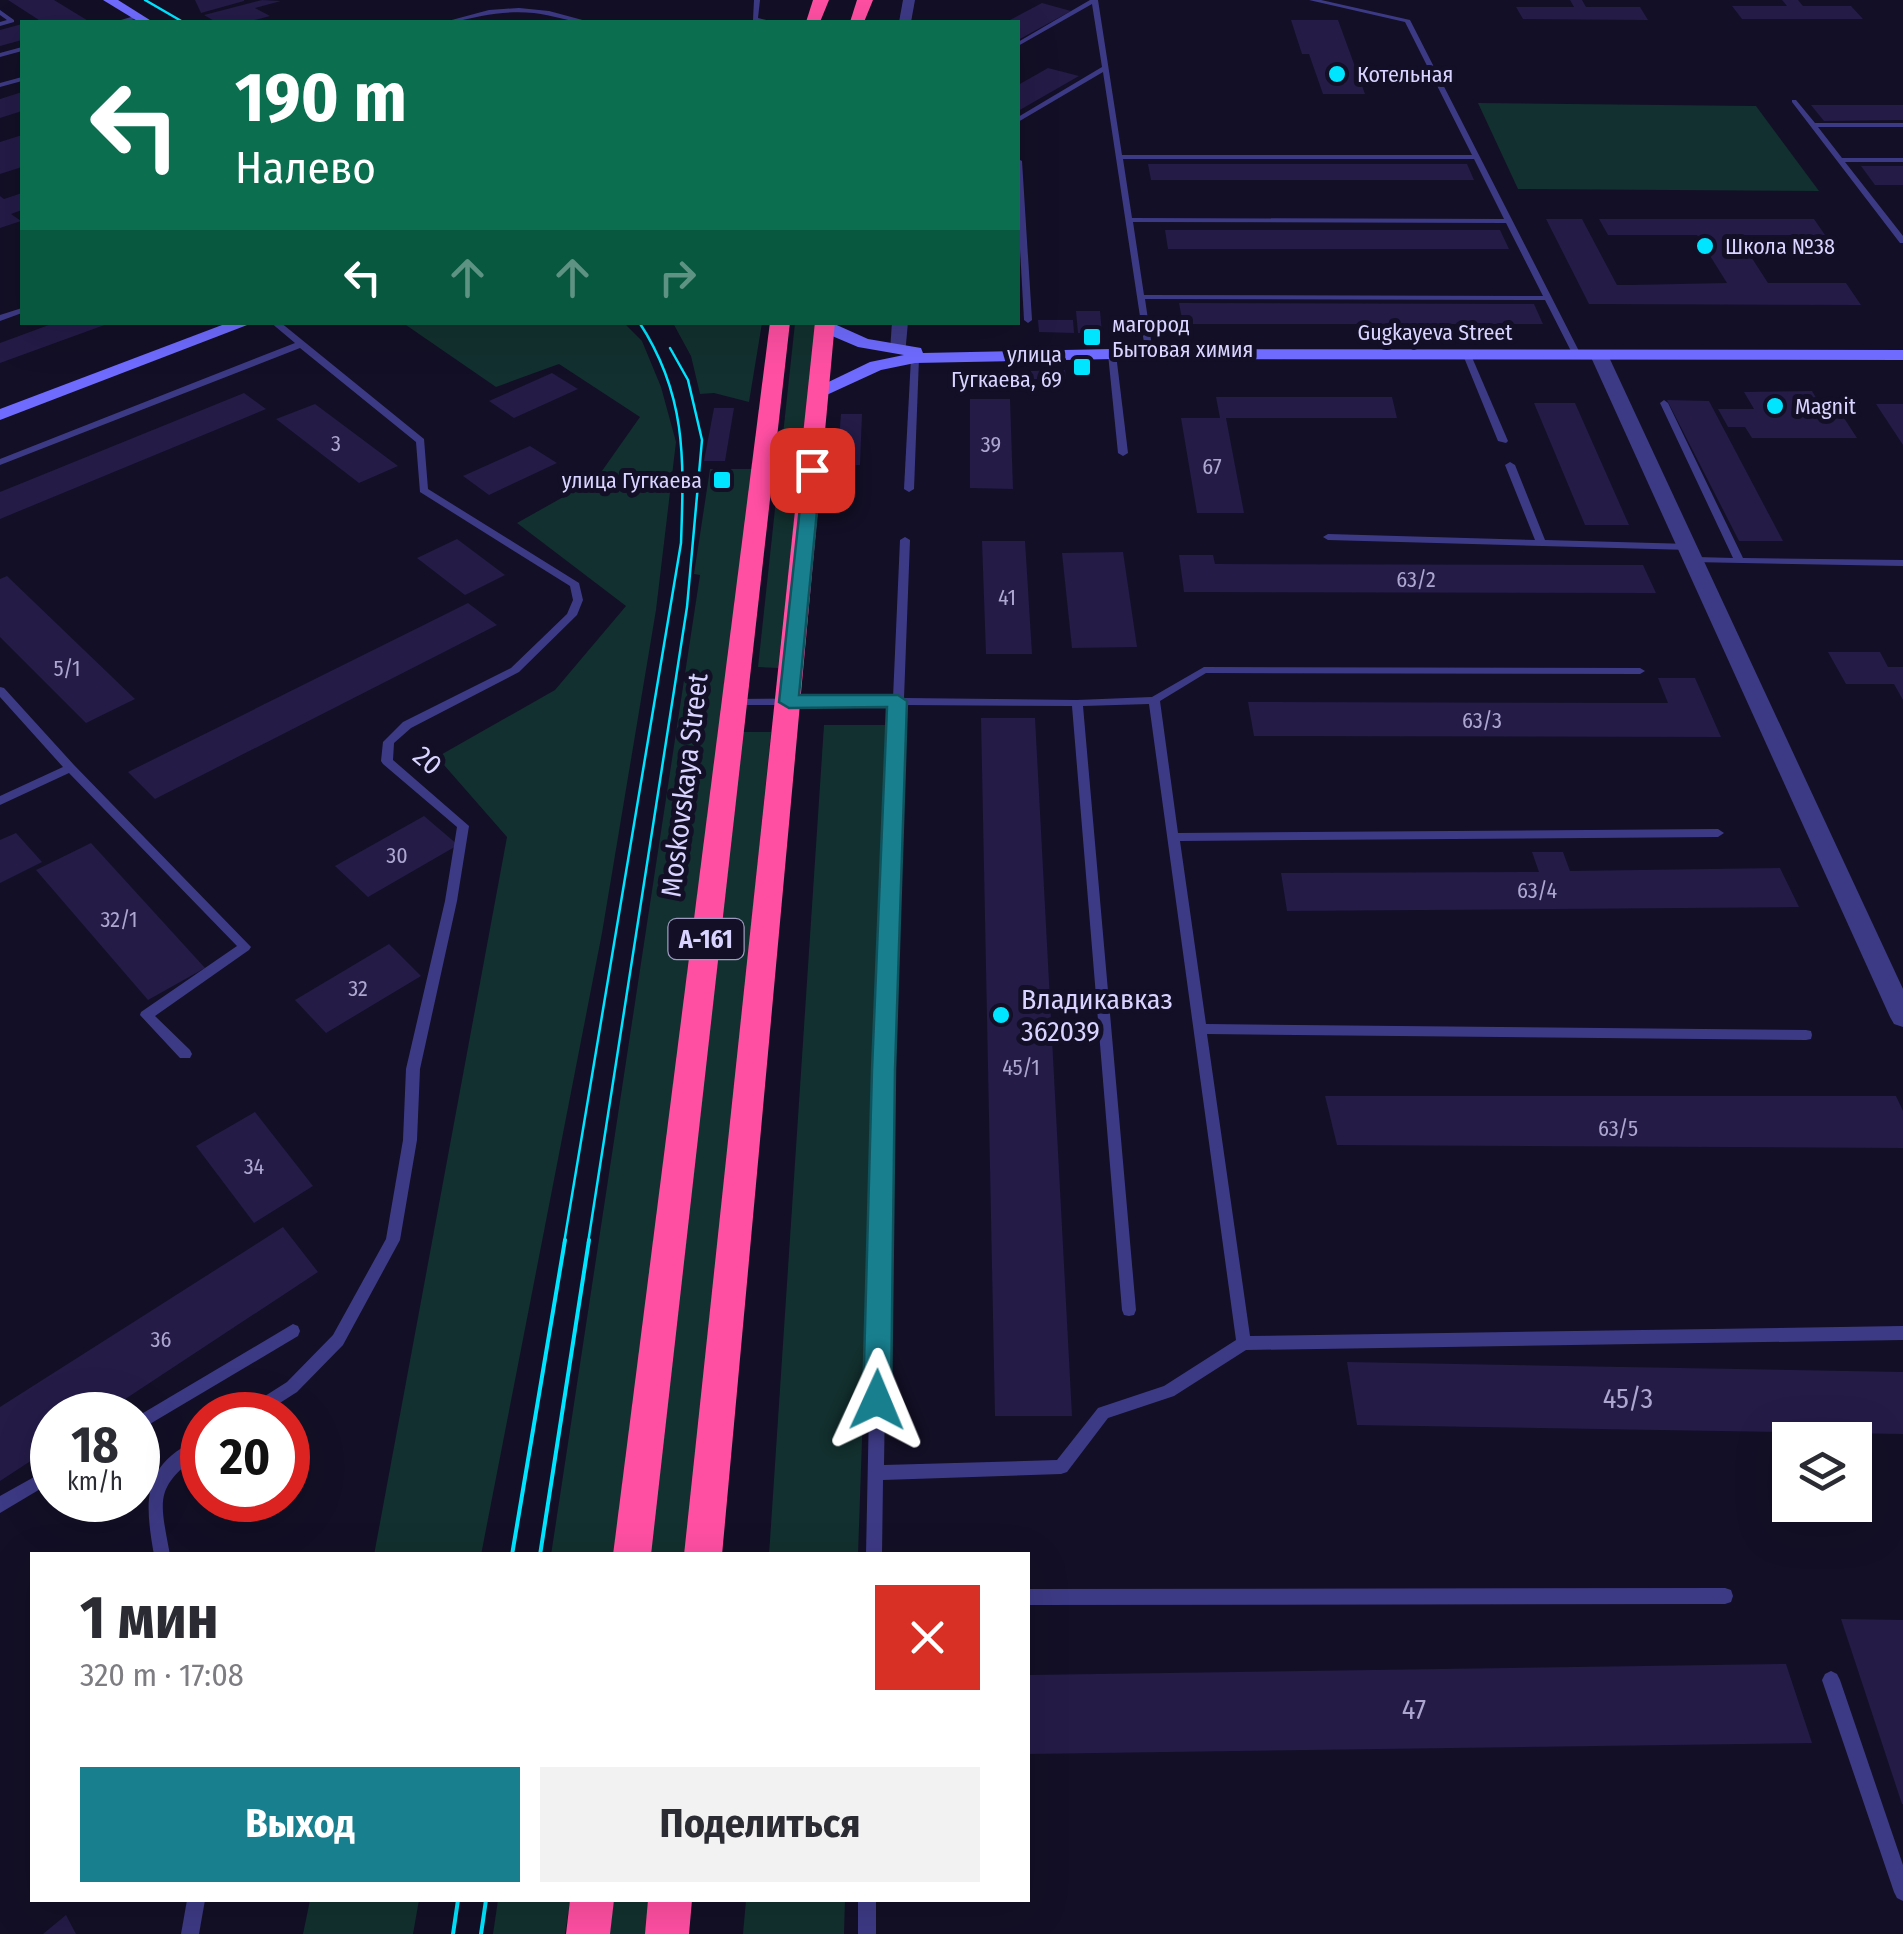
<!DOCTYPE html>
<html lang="ru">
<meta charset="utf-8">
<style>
:root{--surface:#fff;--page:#f2f2f3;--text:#2b2b33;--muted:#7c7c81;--accent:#187f8f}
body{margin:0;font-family:"Fira Sans Condensed",sans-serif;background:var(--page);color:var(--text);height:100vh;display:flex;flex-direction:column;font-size:38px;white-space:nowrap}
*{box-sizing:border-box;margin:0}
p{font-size:32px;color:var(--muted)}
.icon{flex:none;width:55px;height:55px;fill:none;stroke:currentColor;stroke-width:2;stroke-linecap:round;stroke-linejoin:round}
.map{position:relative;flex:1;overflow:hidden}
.details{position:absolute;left:30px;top:1552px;width:1000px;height:350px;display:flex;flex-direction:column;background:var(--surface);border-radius:0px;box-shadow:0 10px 40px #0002}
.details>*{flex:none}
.top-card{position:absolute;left:20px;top:20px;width:1000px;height:305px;border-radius:0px;box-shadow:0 10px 40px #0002;background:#0b6e4f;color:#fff;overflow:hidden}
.tools{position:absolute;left:1772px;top:1422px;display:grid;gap:20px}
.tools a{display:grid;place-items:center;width:100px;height:100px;border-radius:0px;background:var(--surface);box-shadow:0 10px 40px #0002;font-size:50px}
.speed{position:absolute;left:30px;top:1392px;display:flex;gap:20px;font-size:50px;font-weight:700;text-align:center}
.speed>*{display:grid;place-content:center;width:130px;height:130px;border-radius:50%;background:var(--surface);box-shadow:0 10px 40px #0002;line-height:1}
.speed small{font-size:25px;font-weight:400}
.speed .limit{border:15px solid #d22;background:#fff;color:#111}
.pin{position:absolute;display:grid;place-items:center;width:85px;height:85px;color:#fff;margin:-42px;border-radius:20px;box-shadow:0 5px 15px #0006}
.me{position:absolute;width:110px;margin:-55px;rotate:1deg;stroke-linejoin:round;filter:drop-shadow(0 0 8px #0008)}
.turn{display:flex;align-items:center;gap:35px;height:210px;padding:0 50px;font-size:45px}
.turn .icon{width:130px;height:130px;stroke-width:2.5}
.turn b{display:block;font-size:70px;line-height:85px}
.lanes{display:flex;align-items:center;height:95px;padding:0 50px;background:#0003;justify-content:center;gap:50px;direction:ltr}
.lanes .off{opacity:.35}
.round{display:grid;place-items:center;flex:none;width:105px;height:105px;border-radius:0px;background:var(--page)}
.head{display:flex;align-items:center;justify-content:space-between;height:170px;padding:0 50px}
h1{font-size:60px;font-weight:700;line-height:75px}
.button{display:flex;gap:20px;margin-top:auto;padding:20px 50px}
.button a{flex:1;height:115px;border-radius:0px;background:var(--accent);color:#fff;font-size:40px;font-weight:700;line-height:115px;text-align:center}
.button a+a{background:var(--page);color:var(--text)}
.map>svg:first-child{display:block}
.green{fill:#12302f}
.building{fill:#241b47}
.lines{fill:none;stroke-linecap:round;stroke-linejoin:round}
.lane{fill:#3d3a85;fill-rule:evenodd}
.street{fill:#3d3a85;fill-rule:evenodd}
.secondary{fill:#6f6bff;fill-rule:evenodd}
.highway{fill:#ff4fa3;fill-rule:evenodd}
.tram-far1{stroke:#00e5ff;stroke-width:2.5}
.tram{stroke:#00e5ff;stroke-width:4}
.route{fill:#187f8f;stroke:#10535d;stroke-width:2.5}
.poi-dot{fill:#00e5ff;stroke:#130f26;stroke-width:4}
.labels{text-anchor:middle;stroke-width:10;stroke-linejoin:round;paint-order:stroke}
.far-poi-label{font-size:22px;fill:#d9d4ff;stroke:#130f26;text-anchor:start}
.far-street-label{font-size:22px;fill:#d9d4ff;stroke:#130f26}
.number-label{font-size:22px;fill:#aca6d1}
.shield{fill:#130f26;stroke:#9e99be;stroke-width:2.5}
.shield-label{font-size:25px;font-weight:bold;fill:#d9d4ff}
.street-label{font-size:28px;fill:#d9d4ff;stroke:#130f26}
.poi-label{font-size:28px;fill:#d9d4ff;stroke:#130f26;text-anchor:start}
.near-number-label{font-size:28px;fill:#aca6d1}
</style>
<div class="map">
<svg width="1903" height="1934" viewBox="0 0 1903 1934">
<rect width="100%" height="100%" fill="#130f26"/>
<!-- green -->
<g class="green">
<polygon points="1478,103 1756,106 1819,191 1518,189"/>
<polygon points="403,323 624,323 642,341 661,387 676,442 656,610 602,933 481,1555 374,1555 507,837 437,757 555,690 626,606 517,523 597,478 640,417 559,364 496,387"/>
<polygon points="673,323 762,323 749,402 714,393 700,394 691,356"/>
<polygon points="795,323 816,323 778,668 758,667"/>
<polygon points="710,469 753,469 614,1555 551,1555 700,575 694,574"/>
<polygon points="824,725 887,725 858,1555 769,1555"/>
<polygon points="741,732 771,732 688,1555 644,1555"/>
<polygon points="310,1900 419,1900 413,1934 303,1934"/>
<polygon points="498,1900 570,1900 565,1934 493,1934"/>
<polygon points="604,1900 654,1900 651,1934 600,1934"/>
<polygon points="746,1900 845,1900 844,1934 743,1934"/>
</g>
<!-- building -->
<g class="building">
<polygon points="8,0 54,0 90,22 33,22 39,20"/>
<polygon points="195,0 244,0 244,1 201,13"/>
<polygon points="262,0 281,1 255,8 270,16 248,22 216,22 204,15"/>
<polygon points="1570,0 1582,0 1586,7 1640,7 1648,20 1523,19 1516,7 1574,7"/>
<polygon points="1782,0 1798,0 1803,6 1851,6 1863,19 1742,19 1732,6 1787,6"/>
<polygon points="1042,3 1071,11 1018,40 1018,22 1006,22"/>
<polygon points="1291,20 1338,20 1365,94 1323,94 1309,54 1302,54"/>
<polygon points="22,24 22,40 0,46 0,30"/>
<polygon points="1048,68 1079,76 1018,111 1018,85"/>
<polygon points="22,92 22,111 0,118 0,99"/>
<polygon points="1811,105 1903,105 1903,120 1824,121"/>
<polygon points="22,135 22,167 0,174 0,142"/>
<polygon points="1148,164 1467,164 1474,180 1151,180"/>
<polygon points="1861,166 1903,166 1903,185 1875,185"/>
<polygon points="22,193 22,210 11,214 21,221 0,228 0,196 4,199"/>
<polygon points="1546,219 1582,219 1617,285 1631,285 1727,283 1697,235 1608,235 1599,219 1814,219 1825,235 1737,235 1768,283 1846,283 1861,305 1589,304"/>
<polygon points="1165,230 1500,230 1509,249 1168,249"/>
<polygon points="1179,303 1534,304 1543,324 1183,324"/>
<polygon points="1076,311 1100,311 1102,333 1078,333"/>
<polygon points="1038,320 1073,320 1074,333 1039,332"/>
<polygon points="57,322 110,323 0,363 0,343"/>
<polygon points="1065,370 1066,379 1031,379 1031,371"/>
<polygon points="552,373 578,389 514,418 489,401"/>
<polygon points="1812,391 1818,401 1833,401 1857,438 1752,438 1745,427 1728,427 1718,409 1754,409 1744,392"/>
<polygon points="244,393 266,409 0,519 0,492"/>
<polygon points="1216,397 1392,397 1397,418 1226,418 1244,513 1197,513 1181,418 1220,418"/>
<polygon points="970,399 1010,399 1013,489 970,488"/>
<polygon points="1667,400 1709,401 1783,541 1739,541"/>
<polygon points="1534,403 1575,403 1629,525 1585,525"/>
<polygon points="315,404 398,466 359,483 276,419"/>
<polygon points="1876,404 1903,404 1903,445"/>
<polygon points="714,408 734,408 725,461 704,461"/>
<polygon points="841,414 862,414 860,465 837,465"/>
<polygon points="530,446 557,463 489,495 463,476"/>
<polygon points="457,539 505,575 465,595 417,558"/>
<polygon points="982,541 1025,541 1032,654 986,654"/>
<polygon points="1123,552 1137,647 1072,648 1062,553"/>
<polygon points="1179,555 1213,555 1215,564 1643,565 1656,593 1184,592"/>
<polygon points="7,576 135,699 86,723 0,637 0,579"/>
<polygon points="468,603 497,625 155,799 128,772"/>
<polygon points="1828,652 1880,652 1888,667 1903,667 1903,700 1894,684 1846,684"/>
<polygon points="1658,678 1695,678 1721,737 1254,736 1248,702 1668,703"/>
<polygon points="981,718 1035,718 1072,1416 995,1416"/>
<polygon points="424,816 458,845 368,897 335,866"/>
<polygon points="16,833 42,862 0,883 0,840"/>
<polygon points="91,843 205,968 148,1000 36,870"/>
<polygon points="1532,852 1563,852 1570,871 1780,868 1799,907 1287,911 1281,873 1539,872"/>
<polygon points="389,944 421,976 326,1033 295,1000"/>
<polygon points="1325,1096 1896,1096 1903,1111 1903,1148 1337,1145"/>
<polygon points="255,1112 313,1186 254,1223 196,1146"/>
<polygon points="283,1227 318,1272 101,1415 52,1415 52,1447 0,1481 0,1407"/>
<polygon points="1347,1362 1903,1372 1903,1434 1357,1425"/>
<polygon points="1841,1619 1903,1620 1903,1804 1902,1804"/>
<polygon points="1786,1664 1812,1743 1028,1754 1028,1675"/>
<polygon points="66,1915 76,1934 43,1934"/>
</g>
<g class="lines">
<!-- lane -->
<g class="lane">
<polygon points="754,0 760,0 758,18 771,21 772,22 753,20"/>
<path d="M1090,0H1098L1122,155H1472L1405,22L1309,0H1321L1410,20L1581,355L1580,357L1573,355L1545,300L1145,299L1153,354L1146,356L1103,72L1018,122V117L1102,67L1092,4L1018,46V42ZM1123,159H1474L1504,219L1132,218ZM1133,222L1506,223L1543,296L1144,295Z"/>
<path d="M519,8L549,11L590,22C572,23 553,15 534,13C506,10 480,16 453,22L448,21L489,10Z"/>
<polygon points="0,10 14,20 14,22 0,26 0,22 7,20 0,15"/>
<polygon points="138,15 140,18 123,22 114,22"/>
<polygon points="22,47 22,51 0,57 0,53"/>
<polygon points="22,77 22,81 0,87 0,83"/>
<polygon points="1792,100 1796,100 1815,123 1903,123 1903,127 1818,127 1842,158 1903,158 1903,162 1845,162 1903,236 1903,243 1900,243 1792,102"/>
<polygon points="1018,159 1022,161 1032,320 1028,323 1024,320 1018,214"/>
<polygon points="22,308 22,313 0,321 0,315"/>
<polygon points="270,322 280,322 424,439 428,489 579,583 583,600 577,615 519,672 411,728 394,743 393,760 469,826 457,901 420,1069 417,1140 400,1240 343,1345 297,1392 261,1415 240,1415 243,1410 287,1382 333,1335 386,1239 403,1140 406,1069 445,901 457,827 383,764 381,761 383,742 403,722 511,668 567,614 573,600 570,586 420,492 416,442 300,348 0,465 0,459 295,343"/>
<polygon points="1112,351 1116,354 1128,453 1123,456 1118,453 1108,354"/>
<polygon points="1464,353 1471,355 1508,441 1506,443 1498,441 1463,355"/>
<polygon points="915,355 919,358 914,489 909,492 904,489 911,358"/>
<polygon points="1664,400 1668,403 1743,558 1903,560 1903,566 1692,562 1692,558 1696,557 1733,558 1660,403"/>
<polygon points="1510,462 1515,465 1545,540 1690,544 1695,547 1690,550 1328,540 1323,537 1328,534 1535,540 1505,465"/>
<path d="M905,537L910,540L904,698L1077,700L1152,697L1204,667L1640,668L1645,671L1640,674L1206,673L1160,701L1178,833L1718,829L1724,833L1718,837L1180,841L1206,1024L1806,1030L1811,1031L1812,1035L1811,1039L1806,1040L1207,1034L1250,1336L1903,1326V1340L1246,1350L1174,1396L1108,1418L1067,1472L1061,1474L883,1480L882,1555H866L876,1071L892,705H735L730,702L735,699L893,698L900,540ZM1149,704L1236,1340L1164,1386L1098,1408L1057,1460L884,1465L890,1071L903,705L1072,706L1122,1310L1124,1315L1129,1316L1134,1315L1136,1310L1083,706Z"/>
<polygon points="0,687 4,688 74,765 251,947 249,950 155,1016 190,1050 192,1054 190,1058 180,1058 140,1015 141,1012 237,946 69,773 0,805 0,796 63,767 0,697"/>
<polygon points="293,1324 298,1326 300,1331 298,1336 138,1431 138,1416"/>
<path d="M202,1437V1453C153,1487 160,1500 170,1555H154C144,1498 142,1464 202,1437Z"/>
<polygon points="52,1467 52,1482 0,1513 0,1496"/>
<polygon points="1725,1588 1731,1590 1733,1596 1731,1602 1725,1604 1028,1605 1028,1589"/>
<polygon points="1831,1671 1837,1674 1840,1680 1903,1865 1903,1901 1897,1898 1894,1892 1822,1680 1825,1674"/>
<polygon points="187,1900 205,1900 199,1934 181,1934"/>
<rect x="858" y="1900" width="18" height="34"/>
</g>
<!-- street -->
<g class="street">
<polygon points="903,0 915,0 911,22 899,22"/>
<polygon points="892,322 908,322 905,355 890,351"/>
<polygon points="1599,350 1608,355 1903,989 1903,1027 1894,1024 1890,1017 1590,355"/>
</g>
<!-- secondary -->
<g class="secondary">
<polygon points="103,0 118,0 153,22 139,22"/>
<polygon points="230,322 255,322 0,420 0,409"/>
<polygon points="818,322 830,322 868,339 921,348 923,353 1112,349 1903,350 1903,360 1112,359 915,363 881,370 820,398 811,393 814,389 870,362 904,355 858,347 818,330"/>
</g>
<!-- highway -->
<g class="highway">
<polygon points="813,0 829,0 820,22 806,22"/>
<polygon points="857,0 873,0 864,22 850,22"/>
<polygon points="770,322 790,322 651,1555 613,1555"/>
<polygon points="815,322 835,322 722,1555 684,1555"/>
<polygon points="570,1900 614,1900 610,1934 566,1934"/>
<polygon points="648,1900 692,1900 689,1934 645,1934"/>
</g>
<!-- tram-far1 -->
<g class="tram-far1">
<polyline points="145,0 183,22"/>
<path d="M564,1243L681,543C684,459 687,395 639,322"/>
<polyline points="588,1243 687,607 702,440 688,380 670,348"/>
</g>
<!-- tram -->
<g class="tram">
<polyline points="512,1555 565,1240"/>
<polyline points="540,1555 589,1240"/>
<polyline points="453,1934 458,1900"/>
<polyline points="481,1934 486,1900"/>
</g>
</g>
<!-- route -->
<polygon class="route" points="812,465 821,470 799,695 898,695 907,701 895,1070 891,1400 887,1408 877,1412 867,1408 863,1400 872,1070 887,707 789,708 779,702 804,470"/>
<!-- markers -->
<g class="poi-dot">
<circle cx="1337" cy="74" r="10"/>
<circle cx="1705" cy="246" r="10"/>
<rect x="1082" y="327" width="20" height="20" rx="5"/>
<rect x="1072" y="357" width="20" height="20" rx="5"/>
<circle cx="1775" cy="406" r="10"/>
<rect x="712" y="470" width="20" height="20" rx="5"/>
<circle cx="1001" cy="1015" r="10"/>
</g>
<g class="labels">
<!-- far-poi labels -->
<g class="far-poi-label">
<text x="1357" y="82">Котельная</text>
<text x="1725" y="254">Школа №38</text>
<text x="1112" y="332">магород<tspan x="1112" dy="25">Бытовая химия</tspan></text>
<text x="1062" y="362" text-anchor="end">улица<tspan x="1062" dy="25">Гугкаева, 69</tspan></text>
<text x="1795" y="414">Magnit</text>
<text x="702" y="488" text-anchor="end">улица Гугкаева</text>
</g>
<!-- far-street labels -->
<g class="far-street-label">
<text x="1435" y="340">Gugkayeva Street</text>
</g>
<!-- number labels -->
<g class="number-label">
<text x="336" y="451">3</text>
<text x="991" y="452">39</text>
<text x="1212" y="474">67</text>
<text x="1416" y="587">63/2</text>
<text x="1007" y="605">41</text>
<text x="67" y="676">5/1</text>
<text x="1482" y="728">63/3</text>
<text x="397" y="863">30</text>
<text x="1537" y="898">63/4</text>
<text x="119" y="927">32/1</text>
<text x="358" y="996">32</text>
<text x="1021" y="1075">45/1</text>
<text x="1618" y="1136">63/5</text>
<text x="254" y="1174">34</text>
<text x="161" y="1347">36</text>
</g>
<!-- shield labels -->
<rect class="shield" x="668.5" y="919" width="75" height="40" rx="8"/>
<g class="shield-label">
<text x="706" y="948">А-161</text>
</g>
<!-- street labels -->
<g class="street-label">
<text transform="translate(428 760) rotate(40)" y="10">20</text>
<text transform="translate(684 785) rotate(-83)" y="10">Moskovskaya Street</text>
</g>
<!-- poi labels -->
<g class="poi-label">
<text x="1021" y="1009">Владикавказ<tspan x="1021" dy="32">362039</tspan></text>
</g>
<!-- near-number labels -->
<g class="near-number-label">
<text x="1628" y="1408">45/3</text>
<text x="1414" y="1719">47</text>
</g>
</g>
</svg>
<div class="tools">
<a><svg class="icon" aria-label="layers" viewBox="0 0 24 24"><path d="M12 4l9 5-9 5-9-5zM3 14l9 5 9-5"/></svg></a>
</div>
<div class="speed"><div>18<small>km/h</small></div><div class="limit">20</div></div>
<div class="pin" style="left:812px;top:470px;background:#d93025"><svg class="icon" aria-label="arrive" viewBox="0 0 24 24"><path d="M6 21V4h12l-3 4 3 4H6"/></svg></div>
<svg class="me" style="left:877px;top:1400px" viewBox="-20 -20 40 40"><path d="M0-17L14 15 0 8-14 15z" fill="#187f8f" stroke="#fff" stroke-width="4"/></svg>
<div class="top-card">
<div class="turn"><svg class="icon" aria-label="left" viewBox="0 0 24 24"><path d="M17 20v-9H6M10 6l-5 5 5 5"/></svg><div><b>190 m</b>Налево</div></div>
<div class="lanes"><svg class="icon" aria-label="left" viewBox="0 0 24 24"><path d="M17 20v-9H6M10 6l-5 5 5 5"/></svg><svg class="icon off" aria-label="ahead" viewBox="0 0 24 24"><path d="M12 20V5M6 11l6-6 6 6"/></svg><svg class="icon off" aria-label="ahead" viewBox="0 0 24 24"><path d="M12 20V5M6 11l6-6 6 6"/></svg><svg class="icon off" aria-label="right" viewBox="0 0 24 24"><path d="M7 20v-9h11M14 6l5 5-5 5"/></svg></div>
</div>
<section class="details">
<div class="head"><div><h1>1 мин</h1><p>320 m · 17:08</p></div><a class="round" style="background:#d93025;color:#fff"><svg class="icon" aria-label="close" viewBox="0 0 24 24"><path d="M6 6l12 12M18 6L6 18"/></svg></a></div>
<div class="button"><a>Выход</a><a>Поделиться</a></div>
</section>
</div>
